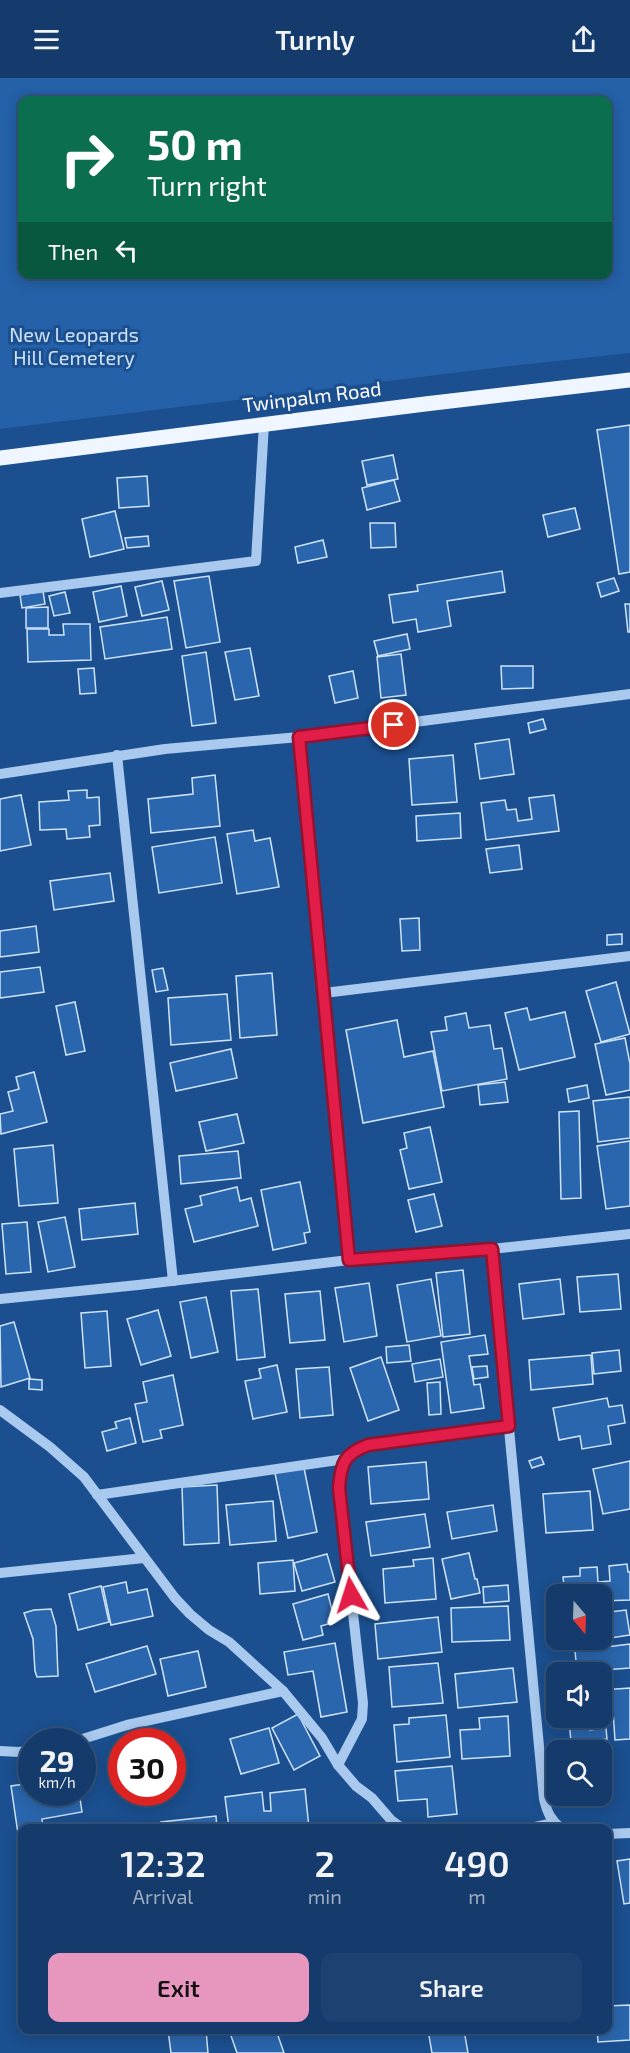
<!DOCTYPE html>
<style>
:root{--surface:#143b6b;--page:#1d4271;--text:#f1f3f6;--muted:#9dadc1;--line:#33557e;--accent:#e797bd}
body{margin:0;font-family:"Exo 2",sans-serif;background:var(--page);color:var(--text);height:100vh;display:flex;flex-direction:column;font-size:22px;white-space:nowrap}
*{box-sizing:border-box;margin:0}
p{font-size:20px;color:var(--muted)}
.icon{flex:none;width:33px;height:33px;fill:none;stroke:currentColor;stroke-width:2;stroke-linecap:round;stroke-linejoin:round}
.map{position:relative;flex:1;overflow:hidden}
.drawer{position:absolute;left:18px;top:1746px;width:594px;height:210px;display:flex;flex-direction:column;background:var(--surface);border-radius:12px;box-shadow:0 3px 15px #0003,0 0 0 2px var(--line)}
.drawer>*{flex:none}
.top-card{position:absolute;left:18px;top:18px;width:594px;height:183px;border-radius:12px;box-shadow:0 3px 15px #0003,0 0 0 2px var(--line);background:#0b6e4f;color:#fff;overflow:hidden}
.needle{width:39px;rotate:161deg}
.controls{position:absolute;left:546px;top:1506px;display:grid;gap:12px}
.controls a{display:grid;place-items:center;width:66px;height:66px;border-radius:12px;background:var(--surface);box-shadow:0 3px 15px #0003,0 0 0 2px var(--line);font-size:30px}
.speed{position:absolute;left:18px;top:1650px;display:flex;gap:12px;font-size:30px;font-weight:700;text-align:center}
.speed>*{display:grid;place-content:center;width:78px;height:78px;border-radius:50%;background:var(--surface);box-shadow:0 3px 15px #0003,0 0 0 2px var(--line);line-height:1}
.speed small{font-size:15px;font-weight:400}
.speed .limit{border:9px solid #d22;background:#fff;color:#111}
.pin{position:absolute;display:grid;place-items:center;width:51px;height:51px;color:#fff;margin:-26px;border:3px solid #fff;border-radius:50%;box-shadow:0 2px 6px #0007}
.me{position:absolute;width:66px;margin:-33px;rotate:354deg;stroke-linejoin:round;filter:drop-shadow(0 0 4px #0008)}
.turn{display:flex;align-items:center;gap:21px;height:126px;padding:0 30px;font-size:27px}
.turn .icon{width:78px;height:78px;stroke-width:2.5}
.turn b{display:block;font-size:42px;line-height:51px}
.then{display:flex;align-items:center;height:57px;padding:0 30px;background:#0003;gap:12px;font-size:22px}
.eta{display:flex;justify-content:space-evenly;align-items:center;height:102px;text-align:center}
.eta b{font-size:36px;font-weight:600;line-height:42px}
.cta{display:flex;gap:12px;margin-top:auto;padding:12px 30px}
.cta a{flex:1;height:69px;border-radius:12px;background:var(--accent);color:#111;font-size:24px;font-weight:600;line-height:69px;text-align:center}
.cta a+a{background:var(--page);color:var(--text)}
header{display:flex;justify-content:space-between;align-items:center;height:78px;padding:0 30px;background:var(--surface);font-size:27px;font-weight:600}
.map>svg:first-child{display:block}
.green{fill:#2461a8;fill-rule:evenodd}
.building{fill:#2a66ad;stroke:#cfe3fa;stroke-width:1.5}
.lines{fill:none;stroke-linecap:round;stroke-linejoin:round}
.minor{stroke:#a9c9ee;stroke-width:10}
.major{stroke:#f0f6ff;stroke-width:15}
.route-casing{stroke:#92132f;stroke-width:15}
.route{stroke:#e11d48;stroke-width:10}
.labels{text-anchor:middle;stroke-width:6;stroke-linejoin:round;paint-order:stroke}
.park-label{font-size:20px;fill:#cfe3fa;stroke:#1b4f8f}
.street-label{font-size:20px;fill:#fff;stroke:#1b4f8f}
</style>
<header><svg class="icon" aria-label="menu" viewBox="0 0 24 24"><path d="M4 6h16M4 12h16M4 18h16"/></svg>Turnly<svg class="icon" aria-label="share" viewBox="0 0 24 24"><path d="M12 15V3M7 8l5-5 5 5M5 13v7h14v-7"/></svg></header>
<div class="map">
<svg width="630" height="1975" viewBox="0 0 630 1975">
<rect width="100%" height="100%" fill="#1b4f8f"/>
<!-- green -->
<path class="green" d="M0,0H630V275L511,288L0,351ZM22,22H608V196H22Z"/>
<!-- building -->
<g class="building">
<polygon points="630,347 630,494 619,496 597,352"/>
<polygon points="393,377 398,401 367,407 362,383"/>
<polygon points="147,398 149,428 119,430 117,400"/>
<polygon points="394,402 400,423 367,432 362,410"/>
<polygon points="575,430 580,451 548,459 543,437"/>
<polygon points="115,433 124,471 90,479 82,441"/>
<polygon points="370,445 395,445 396,469 371,470"/>
<polygon points="148,458 149,468 127,470 125,460"/>
<polygon points="323,462 327,479 298,485 295,469"/>
<polygon points="502,493 505,514 447,523 451,548 418,554 416,541 393,545 389,517 418,513 417,507"/>
<polygon points="209,498 220,564 186,570 174,503"/>
<polygon points="614,500 619,513 601,519 597,505"/>
<polygon points="162,503 169,532 142,538 135,509"/>
<polygon points="121,508 127,538 99,544 93,514"/>
<polygon points="43,513 45,526 22,530 20,517"/>
<polygon points="65,514 70,535 54,538 49,518"/>
<polygon points="625,526 630,526 630,554 628,554"/>
<polygon points="48,529 48,550 26,550 26,530"/>
<polygon points="167,539 172,571 105,581 100,549"/>
<polygon points="63,546 90,546 91,582 28,584 27,551 49,551 49,557 64,557"/>
<polygon points="407,556 410,571 378,578 374,563"/>
<polygon points="250,570 259,618 235,622 225,574"/>
<polygon points="206,574 216,645 192,648 182,578"/>
<polygon points="401,576 406,617 381,620 377,579"/>
<polygon points="501,588 533,588 533,610 502,611"/>
<polygon points="94,590 96,615 80,616 78,591"/>
<polygon points="353,593 358,620 335,625 329,598"/>
<polygon points="543,641 546,651 530,655 528,645"/>
<polygon points="509,661 514,696 480,701 475,666"/>
<polygon points="453,677 457,724 412,727 409,681"/>
<polygon points="215,697 220,748 151,755 148,721 193,716 192,700"/>
<polygon points="87,712 87,720 99,719 100,747 89,748 90,759 67,761 66,751 40,752 39,724 69,722 68,713"/>
<polygon points="21,717 31,767 0,773 0,721"/>
<polygon points="554,717 559,753 486,762 481,725 505,722 507,732 516,731 518,743 532,741 529,720"/>
<polygon points="460,735 461,760 417,763 416,738"/>
<polygon points="253,752 255,763 270,760 279,809 237,816 227,756"/>
<polygon points="215,759 222,805 159,815 152,769"/>
<polygon points="519,767 522,791 490,795 486,771"/>
<polygon points="110,795 114,823 54,832 50,803"/>
<polygon points="419,840 420,872 402,873 400,841"/>
<polygon points="36,848 39,874 0,879 0,853"/>
<polygon points="622,856 622,866 607,867 607,857"/>
<polygon points="40,889 44,914 0,920 0,894"/>
<polygon points="163,890 168,912 156,914 152,892"/>
<polygon points="272,895 277,957 240,960 236,898"/>
<polygon points="616,904 630,956 601,964 586,913"/>
<polygon points="227,916 231,962 171,967 168,920"/>
<polygon points="75,924 85,973 66,977 56,928"/>
<polygon points="527,930 530,942 565,934 575,979 519,992 505,935"/>
<polygon points="466,935 469,950 490,947 494,971 502,970 507,1001 442,1013 431,954 447,952 445,939"/>
<polygon points="397,942 404,979 433,973 444,1029 363,1045 346,952"/>
<polygon points="625,960 630,986 630,1012 606,1017 595,966"/>
<polygon points="231,971 237,1000 176,1013 170,985"/>
<polygon points="34,994 47,1044 1,1056 0,1036 13,1033 8,1014 19,1011 16,999"/>
<polygon points="505,1004 508,1024 480,1027 478,1007"/>
<polygon points="587,1007 589,1020 569,1024 567,1011"/>
<polygon points="630,1019 630,1060 598,1064 593,1023"/>
<polygon points="579,1033 581,1120 561,1121 559,1034"/>
<polygon points="237,1036 244,1065 206,1073 199,1044"/>
<polygon points="430,1049 442,1104 409,1111 400,1072 407,1070 404,1055"/>
<polygon points="630,1063 630,1128 606,1131 597,1068"/>
<polygon points="53,1067 58,1125 19,1128 14,1071"/>
<polygon points="238,1073 241,1100 181,1106 179,1078"/>
<polygon points="300,1104 310,1154 304,1155 306,1165 273,1172 261,1112"/>
<polygon points="237,1109 240,1123 251,1120 258,1148 194,1164 185,1131 202,1127 200,1118"/>
<polygon points="434,1116 442,1148 416,1154 408,1122"/>
<polygon points="135,1125 138,1156 82,1162 79,1131"/>
<polygon points="65,1139 75,1189 48,1194 38,1144"/>
<polygon points="27,1144 31,1194 6,1196 2,1146"/>
<polygon points="463,1192 470,1256 443,1259 436,1195"/>
<polygon points="618,1196 621,1231 580,1234 577,1199"/>
<polygon points="431,1201 441,1258 407,1264 397,1207"/>
<polygon points="560,1201 564,1236 523,1241 519,1206"/>
<polygon points="369,1205 377,1258 344,1264 335,1210"/>
<polygon points="258,1211 265,1279 237,1282 231,1213"/>
<polygon points="320,1213 325,1262 290,1265 285,1216"/>
<polygon points="206,1219 218,1274 191,1280 180,1224"/>
<polygon points="158,1232 171,1278 141,1287 127,1241"/>
<polygon points="107,1233 111,1288 85,1290 81,1235"/>
<polygon points="14,1244 30,1300 1,1309 0,1248"/>
<polygon points="485,1257 488,1276 469,1278 474,1307 480,1306 484,1330 451,1335 441,1264"/>
<polygon points="409,1267 411,1283 387,1285 386,1269"/>
<polygon points="619,1272 621,1293 594,1296 592,1275"/>
<polygon points="591,1277 593,1306 531,1312 529,1282"/>
<polygon points="381,1279 399,1332 368,1343 350,1290"/>
<polygon points="440,1281 443,1299 415,1304 412,1286"/>
<polygon points="277,1287 287,1334 253,1341 245,1303 261,1300 259,1291"/>
<polygon points="487,1288 488,1299 474,1301 472,1289"/>
<polygon points="329,1289 333,1337 300,1340 296,1291"/>
<polygon points="173,1297 183,1347 160,1352 162,1360 143,1364 135,1326 147,1324 143,1304"/>
<polygon points="29,1301 42,1302 42,1312 29,1311"/>
<polygon points="440,1304 441,1336 429,1337 427,1305"/>
<polygon points="607,1320 609,1329 622,1327 625,1345 608,1348 611,1366 582,1371 580,1358 559,1362 553,1330"/>
<polygon points="130,1340 136,1365 107,1373 102,1354 117,1350 115,1344"/>
<polygon points="541,1379 544,1386 532,1390 529,1383"/>
<polygon points="630,1383 630,1431 603,1436 593,1391"/>
<polygon points="426,1384 429,1421 371,1426 368,1389"/>
<polygon points="304,1390 317,1454 288,1460 275,1395"/>
<polygon points="217,1407 219,1465 184,1467 182,1409"/>
<polygon points="590,1413 593,1452 546,1455 543,1416"/>
<polygon points="273,1423 276,1463 230,1467 226,1427"/>
<polygon points="493,1427 497,1453 452,1461 447,1434"/>
<polygon points="425,1436 430,1469 371,1478 366,1444"/>
<polygon points="469,1475 475,1501 477,1501 480,1515 451,1521 442,1481"/>
<polygon points="327,1476 335,1504 302,1513 294,1485"/>
<polygon points="433,1480 436,1521 385,1525 383,1491 414,1488 413,1482"/>
<polygon points="293,1482 295,1513 260,1516 258,1485"/>
<polygon points="627,1486 628,1494 630,1494 630,1522 602,1523 602,1516 565,1516 563,1499 580,1498 580,1490 597,1489 598,1504 610,1503 609,1488"/>
<polygon points="126,1504 128,1515 147,1511 153,1538 111,1547 103,1509"/>
<polygon points="508,1507 509,1523 484,1525 483,1509"/>
<polygon points="101,1508 109,1544 78,1552 69,1516"/>
<polygon points="328,1516 335,1544 321,1548 323,1557 303,1562 293,1526"/>
<polygon points="508,1528 510,1562 452,1564 451,1530"/>
<polygon points="51,1531 56,1548 58,1598 37,1599 35,1593 33,1561 24,1535 34,1532"/>
<polygon points="626,1532 630,1557 565,1567 564,1562 602,1562 602,1535"/>
<polygon points="438,1539 442,1574 378,1581 375,1546"/>
<polygon points="335,1565 347,1634 321,1639 313,1593 288,1597 284,1574"/>
<polygon points="630,1566 630,1590 577,1594 575,1573"/>
<polygon points="147,1568 156,1596 95,1614 86,1586"/>
<polygon points="198,1573 206,1609 168,1618 160,1581"/>
<polygon points="438,1585 443,1625 392,1629 389,1589"/>
<polygon points="513,1590 517,1624 458,1630 455,1596"/>
<polygon points="630,1610 630,1661 615,1662 613,1633 602,1634 602,1612"/>
<polygon points="298,1636 320,1678 294,1692 272,1650"/>
<polygon points="446,1637 450,1679 397,1684 394,1647 409,1646 409,1640"/>
<polygon points="508,1638 510,1678 462,1681 460,1652 480,1651 479,1640"/>
<polygon points="569,1640 588,1640 590,1652 606,1650 607,1661 571,1665"/>
<polygon points="269,1650 279,1685 241,1696 230,1661"/>
<polygon points="452,1688 457,1736 428,1739 427,1721 398,1723 395,1693"/>
<polygon points="32,1705 32,1714 79,1714 82,1734 42,1741 43,1750 22,1750 22,1783 11,1708"/>
<polygon points="305,1711 309,1750 229,1750 225,1719 262,1714 264,1733 271,1733 270,1715"/>
<polygon points="216,1738 217,1750 162,1750 161,1744"/>
<polygon points="630,1781 630,1825 624,1826 617,1783"/>
<polygon points="630,1927 630,1962 598,1964 597,1952 608,1952 608,1928"/>
<polygon points="168,1952 206,1952 208,1975 171,1975"/>
<polygon points="229,1952 276,1952 284,1975 237,1975"/>
<polygon points="387,1952 415,1952 388,1956"/>
<polygon points="428,1952 464,1952 468,1975 432,1975"/>
</g>
<g class="lines">
<!-- minor -->
<g class="minor">
<polyline points="0,515 256,483 264,346"/>
<polyline points="299,659 349,1182"/>
<polyline points="117,677 173,1203"/>
<polyline points="0,696 165,671 299,659 630,616"/>
<polyline points="324,915 630,878"/>
<path d="M492,1171L544,1721C547,1734 551,1743 561,1750"/>
<polyline points="0,1221 138,1207 349,1182 492,1171 630,1156"/>
<polyline points="0,1332 50,1369 84,1399 175,1520 190,1536 209,1552 229,1564 283,1613 322,1660 338,1687 356,1708 372,1720 391,1742 402,1750"/>
<polyline points="97,1417 345,1381"/>
<polyline points="0,1495 144,1480"/>
<polyline points="73,1664 127,1647 283,1613"/>
<polyline points="0,1673 19,1674 32,1672"/>
<path d="M338,1687L362,1641L363,1625L339,1410C340,1385 344,1376 368,1367L509,1348"/>
<polyline points="530,1750 554,1745"/>
<polyline points="608,1756 630,1755"/>
</g>
<!-- major -->
<polyline class="major" points="0,380 425,326 630,302"/>
</g>
<g class="lines">
<!-- route casing -->
<g class="route-casing">
<path id="route" d="M351,1517L339,1410C341,1385 344,1376 368,1367L509,1348L492,1171L349,1182L299,659L394,647"/>
</g>
<!-- route -->
<use href="#route" class="route"/>
</g>
<g class="labels">
<!-- park labels -->
<g class="park-label">
<text x="74" y="264">New Leopards<tspan x="74" dy="23">Hill Cemetery</tspan></text>
</g>
<!-- street labels -->
<g class="street-label">
<text transform="translate(312 319) rotate(-7)" y="7">Twinpalm Road</text>
</g>
</g>
</svg>
<div class="controls">
<a><svg class="needle" viewBox="-14 -14 28 28"><path d="M0-13l5 13h-10z" fill="#e53935"/><path d="M0 13l5-13h-10z" fill="#9dadc1"/></svg></a>
<a><svg class="icon" aria-label="sound" viewBox="0 0 24 24"><path d="M4 9h4l5-4v14l-5-4H4zM17 9q2 3 0 6"/></svg></a>
<a><svg class="icon" aria-label="search" viewBox="0 0 24 24"><circle cx="10" cy="10" r="6"/><path d="M15 15l6 6"/></svg></a>
</div>
<div class="speed"><div>29<small>km/h</small></div><div class="limit">30</div></div>
<div class="pin" style="left:394px;top:647px;background:#d93025"><svg class="icon" aria-label="arrive" viewBox="0 0 24 24"><path d="M6 21V4h12l-3 4 3 4H6"/></svg></div>
<svg class="me" style="left:351px;top:1517px" viewBox="-20 -20 40 40"><path d="M0-17L14 15 0 8-14 15z" fill="#e11d48" stroke="#fff" stroke-width="4"/></svg>
<div class="top-card">
<div class="turn"><svg class="icon" aria-label="right" viewBox="0 0 24 24"><path d="M7 20v-9h11M14 6l5 5-5 5"/></svg><div><b>50 m</b>Turn right</div></div>
<div class="then">Then<svg class="icon" aria-label="left" viewBox="0 0 24 24"><path d="M17 20v-9H6M10 6l-5 5 5 5"/></svg></div>
</div>
<section class="drawer">
<div class="eta">
<div><b>12:32</b><p>Arrival</p></div>
<div><b>2</b><p>min</p></div>
<div><b>490</b><p>m</p></div>
</div>
<div class="cta"><a>Exit</a><a>Share</a></div>
</section>
</div>
